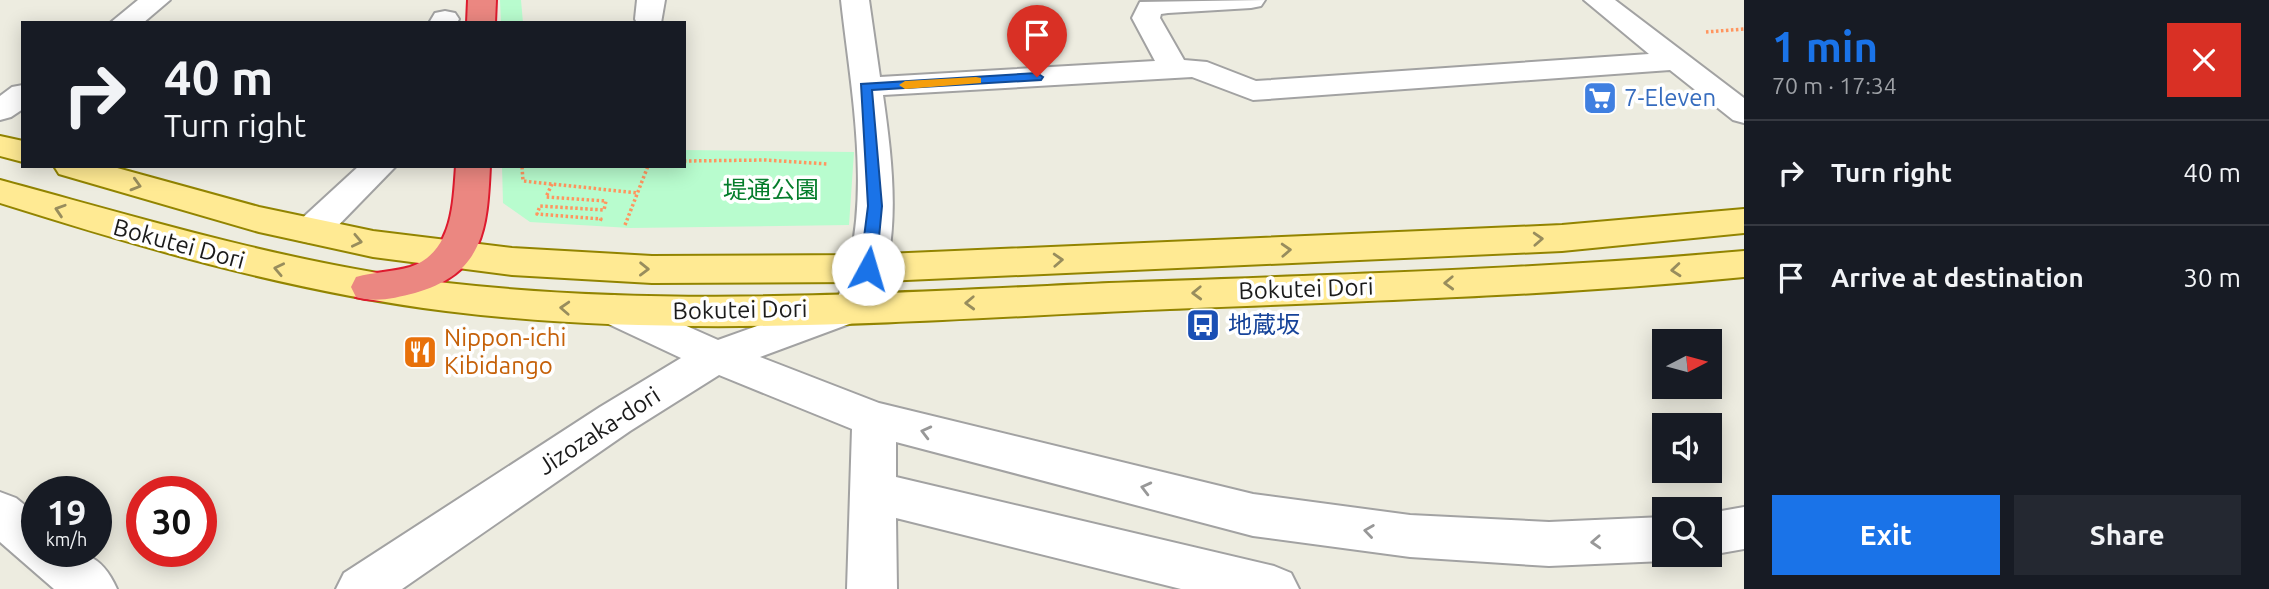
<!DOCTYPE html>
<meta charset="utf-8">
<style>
:root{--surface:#171b24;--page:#242831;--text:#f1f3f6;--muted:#9ea1a6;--line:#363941;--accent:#1a73e8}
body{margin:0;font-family:Ubuntu,"Noto Sans JP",sans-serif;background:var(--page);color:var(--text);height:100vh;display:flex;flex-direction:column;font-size:26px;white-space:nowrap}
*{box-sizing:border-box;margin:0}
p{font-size:23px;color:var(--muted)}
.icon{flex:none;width:38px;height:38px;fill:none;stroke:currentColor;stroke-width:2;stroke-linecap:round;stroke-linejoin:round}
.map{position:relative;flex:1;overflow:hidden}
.side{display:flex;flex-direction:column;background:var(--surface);width:525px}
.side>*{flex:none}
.banner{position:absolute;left:21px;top:21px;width:665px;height:147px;border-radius:0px;box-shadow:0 4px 18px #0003;background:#171b24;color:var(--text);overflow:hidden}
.needle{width:46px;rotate:84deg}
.controls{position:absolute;left:1652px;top:329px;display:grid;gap:14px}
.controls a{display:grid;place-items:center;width:70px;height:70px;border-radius:0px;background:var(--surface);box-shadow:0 4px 18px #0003;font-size:35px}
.speed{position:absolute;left:21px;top:476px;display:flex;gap:14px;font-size:35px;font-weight:700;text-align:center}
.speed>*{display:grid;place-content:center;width:91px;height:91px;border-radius:50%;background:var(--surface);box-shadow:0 4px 18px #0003;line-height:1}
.speed small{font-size:18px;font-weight:400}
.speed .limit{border:10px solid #d22;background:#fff;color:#111}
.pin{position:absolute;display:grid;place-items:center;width:60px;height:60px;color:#fff;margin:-72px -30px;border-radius:50% 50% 50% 0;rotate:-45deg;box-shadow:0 0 7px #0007}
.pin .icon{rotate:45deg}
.me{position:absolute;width:77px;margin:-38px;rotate:6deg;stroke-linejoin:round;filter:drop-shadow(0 0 5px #0008)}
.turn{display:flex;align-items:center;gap:24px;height:147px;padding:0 28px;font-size:32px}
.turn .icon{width:91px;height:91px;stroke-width:2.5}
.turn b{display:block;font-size:49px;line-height:60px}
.round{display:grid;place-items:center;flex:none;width:74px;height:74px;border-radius:0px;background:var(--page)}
.headline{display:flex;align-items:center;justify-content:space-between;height:119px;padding:0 28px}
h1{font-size:42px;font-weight:600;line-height:52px;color:var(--accent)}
.action{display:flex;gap:14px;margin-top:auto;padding:14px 28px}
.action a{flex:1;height:80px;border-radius:0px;background:var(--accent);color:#fff;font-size:28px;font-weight:600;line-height:80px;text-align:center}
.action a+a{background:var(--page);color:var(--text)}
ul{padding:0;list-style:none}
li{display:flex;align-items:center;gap:21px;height:105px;padding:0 28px;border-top:2px solid var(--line)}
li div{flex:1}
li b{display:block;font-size:26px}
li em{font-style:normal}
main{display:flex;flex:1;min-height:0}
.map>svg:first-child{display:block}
.park{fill:#b8fcce}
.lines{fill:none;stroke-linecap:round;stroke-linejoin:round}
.minor-casing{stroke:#a2a2a2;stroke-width:4}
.major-casing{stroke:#928400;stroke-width:4}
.highway-casing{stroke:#de1a2e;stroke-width:4}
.path{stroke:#ff955f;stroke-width:3.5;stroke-dasharray:2.5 2.5;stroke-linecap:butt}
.minor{fill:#fff;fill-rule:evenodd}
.major{fill:#ffea93;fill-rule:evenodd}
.highway{fill:#eb8781;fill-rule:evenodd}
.oneway{stroke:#988d5d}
.oneway2{stroke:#989898}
.route{fill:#1a73e8;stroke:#114b97;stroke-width:2}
.slow{fill:#f59e0b}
.labels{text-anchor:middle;stroke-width:7;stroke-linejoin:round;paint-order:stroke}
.shop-label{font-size:24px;fill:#366cbe;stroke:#fff;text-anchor:start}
.park-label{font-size:24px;fill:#057d2c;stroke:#fff}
.street-label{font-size:24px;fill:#1b1b1b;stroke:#fff}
.transit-label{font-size:24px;fill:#164399;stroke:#fff;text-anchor:start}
.food-label{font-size:24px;fill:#c56008;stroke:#fff;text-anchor:start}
</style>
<main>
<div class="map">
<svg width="1744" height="589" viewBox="0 0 1744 589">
<rect width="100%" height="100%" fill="#edece0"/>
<!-- park -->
<g class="park">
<polygon points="500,0 521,0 523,23 501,23"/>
<polygon points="684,150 854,152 849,225 630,228 530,222 503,203 502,166 684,166"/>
</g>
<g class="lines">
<!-- minor casing -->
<g class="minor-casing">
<g id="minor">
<polygon points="138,0 170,0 143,23 110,23"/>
<polygon points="637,0 665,0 661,23 637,23 635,19"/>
<path d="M841,0H869L880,77L1155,61L1132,18L1140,2L1265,0L1261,6L1251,8L1168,13L1161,14L1160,18L1184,60L1207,62L1256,81L1649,54L1584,0H1615L1744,98V123L1733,120L1670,70L1253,100L1192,77L883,95C893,166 904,252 868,317L760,357L879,403L1253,494L1410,515L1549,522L1664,517V555H1679L1664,561L1549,566L1410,557L1253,536L896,442V477L1274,566L1291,573L1299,589H1181L896,518L897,589H847L852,429L719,375L630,431L402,589H336L344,573L600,407L681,358L600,320L594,310L600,300L614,295L628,300L718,340L838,297C875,209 851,92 841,0Z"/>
<polygon points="445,11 455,13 459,19 457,23 429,23 435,13"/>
<polygon points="23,85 23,109 11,117 0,120 0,96 12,87"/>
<polygon points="359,166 396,166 324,240 311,243 298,240 293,231 298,222"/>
<path d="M0,492L16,498L37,515V551C76,551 99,548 117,589H54L0,542Z"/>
<polygon points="1744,507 1744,549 1710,555 1708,555 1710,513"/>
</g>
</g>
<!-- major casing -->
<g class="major-casing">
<g id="major">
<polygon points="0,136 23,141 23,162 0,156"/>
<polygon points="54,166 110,166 259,207 373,231 512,248 652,256 862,255 1562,225 1744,209 1744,233 1562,251 862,282 652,283 512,275 373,257 259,232 59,174"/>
<path d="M0,180C148,220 294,265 447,283C667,308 888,293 1109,283C1321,275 1533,270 1744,251V277C1553,296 1362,301 1170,309C929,319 687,341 446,311C294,292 146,249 0,203Z"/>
</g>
</g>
<!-- highway casing -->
<g class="highway-casing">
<g id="highway">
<polygon points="468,0 496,0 495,23 467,23"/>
<path d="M456,166H490C487,230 484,273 415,293C395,298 376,303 356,297L351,287L356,277C374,272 392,272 410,267C453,252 453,205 456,166Z"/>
</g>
</g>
<!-- path -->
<g class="path">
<polyline points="1706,32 1744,29"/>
<polyline points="684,161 765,160 828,164"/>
<polyline points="522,167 523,181 638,193"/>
<polyline points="552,184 546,197 606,201 604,210 540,206 537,214 601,219 599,223"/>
<polyline points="625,225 648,166"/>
</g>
<!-- minor -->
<use href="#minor" class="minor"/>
<!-- major -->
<use href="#major" class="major"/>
<!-- highway -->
<use href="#highway" class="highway"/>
</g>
<!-- one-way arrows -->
<defs><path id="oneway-chevron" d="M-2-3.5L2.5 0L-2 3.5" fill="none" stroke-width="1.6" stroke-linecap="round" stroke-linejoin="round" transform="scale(1.75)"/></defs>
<g class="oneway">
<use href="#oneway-chevron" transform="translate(136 185) rotate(16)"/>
<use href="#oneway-chevron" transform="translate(60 210) rotate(-162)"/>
<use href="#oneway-chevron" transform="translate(1538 239) rotate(-3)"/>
<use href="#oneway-chevron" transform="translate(357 241) rotate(12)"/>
<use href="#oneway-chevron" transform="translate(1286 250) rotate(-3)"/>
<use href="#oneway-chevron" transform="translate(1058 260) rotate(-3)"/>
<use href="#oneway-chevron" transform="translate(279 269) rotate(-168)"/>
<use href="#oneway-chevron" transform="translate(644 269) rotate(1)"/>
<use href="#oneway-chevron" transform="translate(1676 270) rotate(175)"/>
<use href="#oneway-chevron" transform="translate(1449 283) rotate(178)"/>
<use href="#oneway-chevron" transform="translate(1197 293) rotate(178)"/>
<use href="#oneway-chevron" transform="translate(970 303) rotate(178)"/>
<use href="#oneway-chevron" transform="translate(565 308) rotate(-177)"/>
</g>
<g class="oneway2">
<use href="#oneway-chevron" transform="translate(926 432) rotate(-166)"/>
<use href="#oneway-chevron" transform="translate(1146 488) rotate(-166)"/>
<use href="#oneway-chevron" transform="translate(1369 531) rotate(-172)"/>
<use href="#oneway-chevron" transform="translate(1596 542) rotate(177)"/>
</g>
<!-- route -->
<polygon class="route" points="1037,73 1043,77 1041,80 872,90 882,206 876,269 873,273 862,273 860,269 868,206 861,84"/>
<!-- slow -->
<polygon class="slow" points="976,77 981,78 981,83 905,89 899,85 905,81"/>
<!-- icons -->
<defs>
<g id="supermarket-square" transform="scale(1.75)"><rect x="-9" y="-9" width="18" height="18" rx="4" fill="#3f7fe0" stroke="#fff"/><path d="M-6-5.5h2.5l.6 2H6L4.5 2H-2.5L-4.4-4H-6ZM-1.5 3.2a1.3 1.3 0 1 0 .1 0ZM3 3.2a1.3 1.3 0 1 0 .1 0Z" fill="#fff"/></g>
<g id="bus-square" transform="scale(1.75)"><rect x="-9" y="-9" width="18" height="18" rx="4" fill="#1a4fb4" stroke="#fff"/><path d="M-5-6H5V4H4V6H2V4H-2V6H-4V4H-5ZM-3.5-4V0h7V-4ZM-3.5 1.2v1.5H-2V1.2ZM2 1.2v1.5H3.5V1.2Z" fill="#fff"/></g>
<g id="restaurant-square" transform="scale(1.75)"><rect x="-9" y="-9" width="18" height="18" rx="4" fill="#e8710a" stroke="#fff"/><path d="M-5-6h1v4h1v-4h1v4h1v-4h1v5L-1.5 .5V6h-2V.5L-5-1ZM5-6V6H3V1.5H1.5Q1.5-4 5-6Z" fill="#fff"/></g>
</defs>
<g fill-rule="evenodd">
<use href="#supermarket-square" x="1600" y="98"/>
<use href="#bus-square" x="1203" y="325"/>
<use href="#restaurant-square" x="420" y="352"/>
</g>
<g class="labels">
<!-- shop labels -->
<g class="shop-label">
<text x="1624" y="106">7-Eleven</text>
</g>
<!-- park labels -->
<g class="park-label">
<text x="771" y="198">堤通公園</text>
</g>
<!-- street labels -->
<g class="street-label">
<text transform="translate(179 244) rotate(15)" y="8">Bokutei Dori</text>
<text transform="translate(1306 289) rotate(-2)" y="8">Bokutei Dori</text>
<text transform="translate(740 310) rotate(-1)" y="8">Bokutei Dori</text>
<text transform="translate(599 431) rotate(-33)" y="8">Jizozaka-dori</text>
</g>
<!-- transit labels -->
<g class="transit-label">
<text x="1228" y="333">地蔵坂</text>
</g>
<!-- food labels -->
<g class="food-label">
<text x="444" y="346">Nippon-ichi<tspan x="444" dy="28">Kibidango</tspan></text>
</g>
</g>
</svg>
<div class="controls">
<a><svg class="needle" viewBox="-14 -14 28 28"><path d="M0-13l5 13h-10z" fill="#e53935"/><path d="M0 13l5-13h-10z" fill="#9ea1a6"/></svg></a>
<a><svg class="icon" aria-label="sound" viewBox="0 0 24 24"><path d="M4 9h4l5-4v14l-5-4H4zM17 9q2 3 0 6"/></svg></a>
<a><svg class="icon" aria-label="search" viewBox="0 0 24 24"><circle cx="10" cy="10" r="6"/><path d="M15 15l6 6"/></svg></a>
</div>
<div class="speed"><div>19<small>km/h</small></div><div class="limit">30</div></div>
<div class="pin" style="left:1037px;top:77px;background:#d93025"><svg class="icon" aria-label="arrive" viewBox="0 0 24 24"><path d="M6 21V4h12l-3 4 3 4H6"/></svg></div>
<svg class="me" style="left:868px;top:269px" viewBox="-20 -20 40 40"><circle r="19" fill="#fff"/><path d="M0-13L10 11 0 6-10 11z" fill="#1a73e8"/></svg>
<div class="banner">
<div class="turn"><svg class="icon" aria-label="right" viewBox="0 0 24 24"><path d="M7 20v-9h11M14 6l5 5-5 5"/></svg><div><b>40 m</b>Turn right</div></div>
</div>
</div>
<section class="side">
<div class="headline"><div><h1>1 min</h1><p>70 m · 17:34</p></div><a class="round" style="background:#d93025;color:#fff"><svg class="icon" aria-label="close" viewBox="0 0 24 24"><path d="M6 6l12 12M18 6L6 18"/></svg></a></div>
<ul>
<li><svg class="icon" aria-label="right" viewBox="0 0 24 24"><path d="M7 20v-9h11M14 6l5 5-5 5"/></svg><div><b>Turn right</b></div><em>40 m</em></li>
<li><svg class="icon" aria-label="arrive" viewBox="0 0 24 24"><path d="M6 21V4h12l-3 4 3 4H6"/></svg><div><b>Arrive at destination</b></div><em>30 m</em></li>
</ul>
<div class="action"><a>Exit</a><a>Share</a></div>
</section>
</main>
